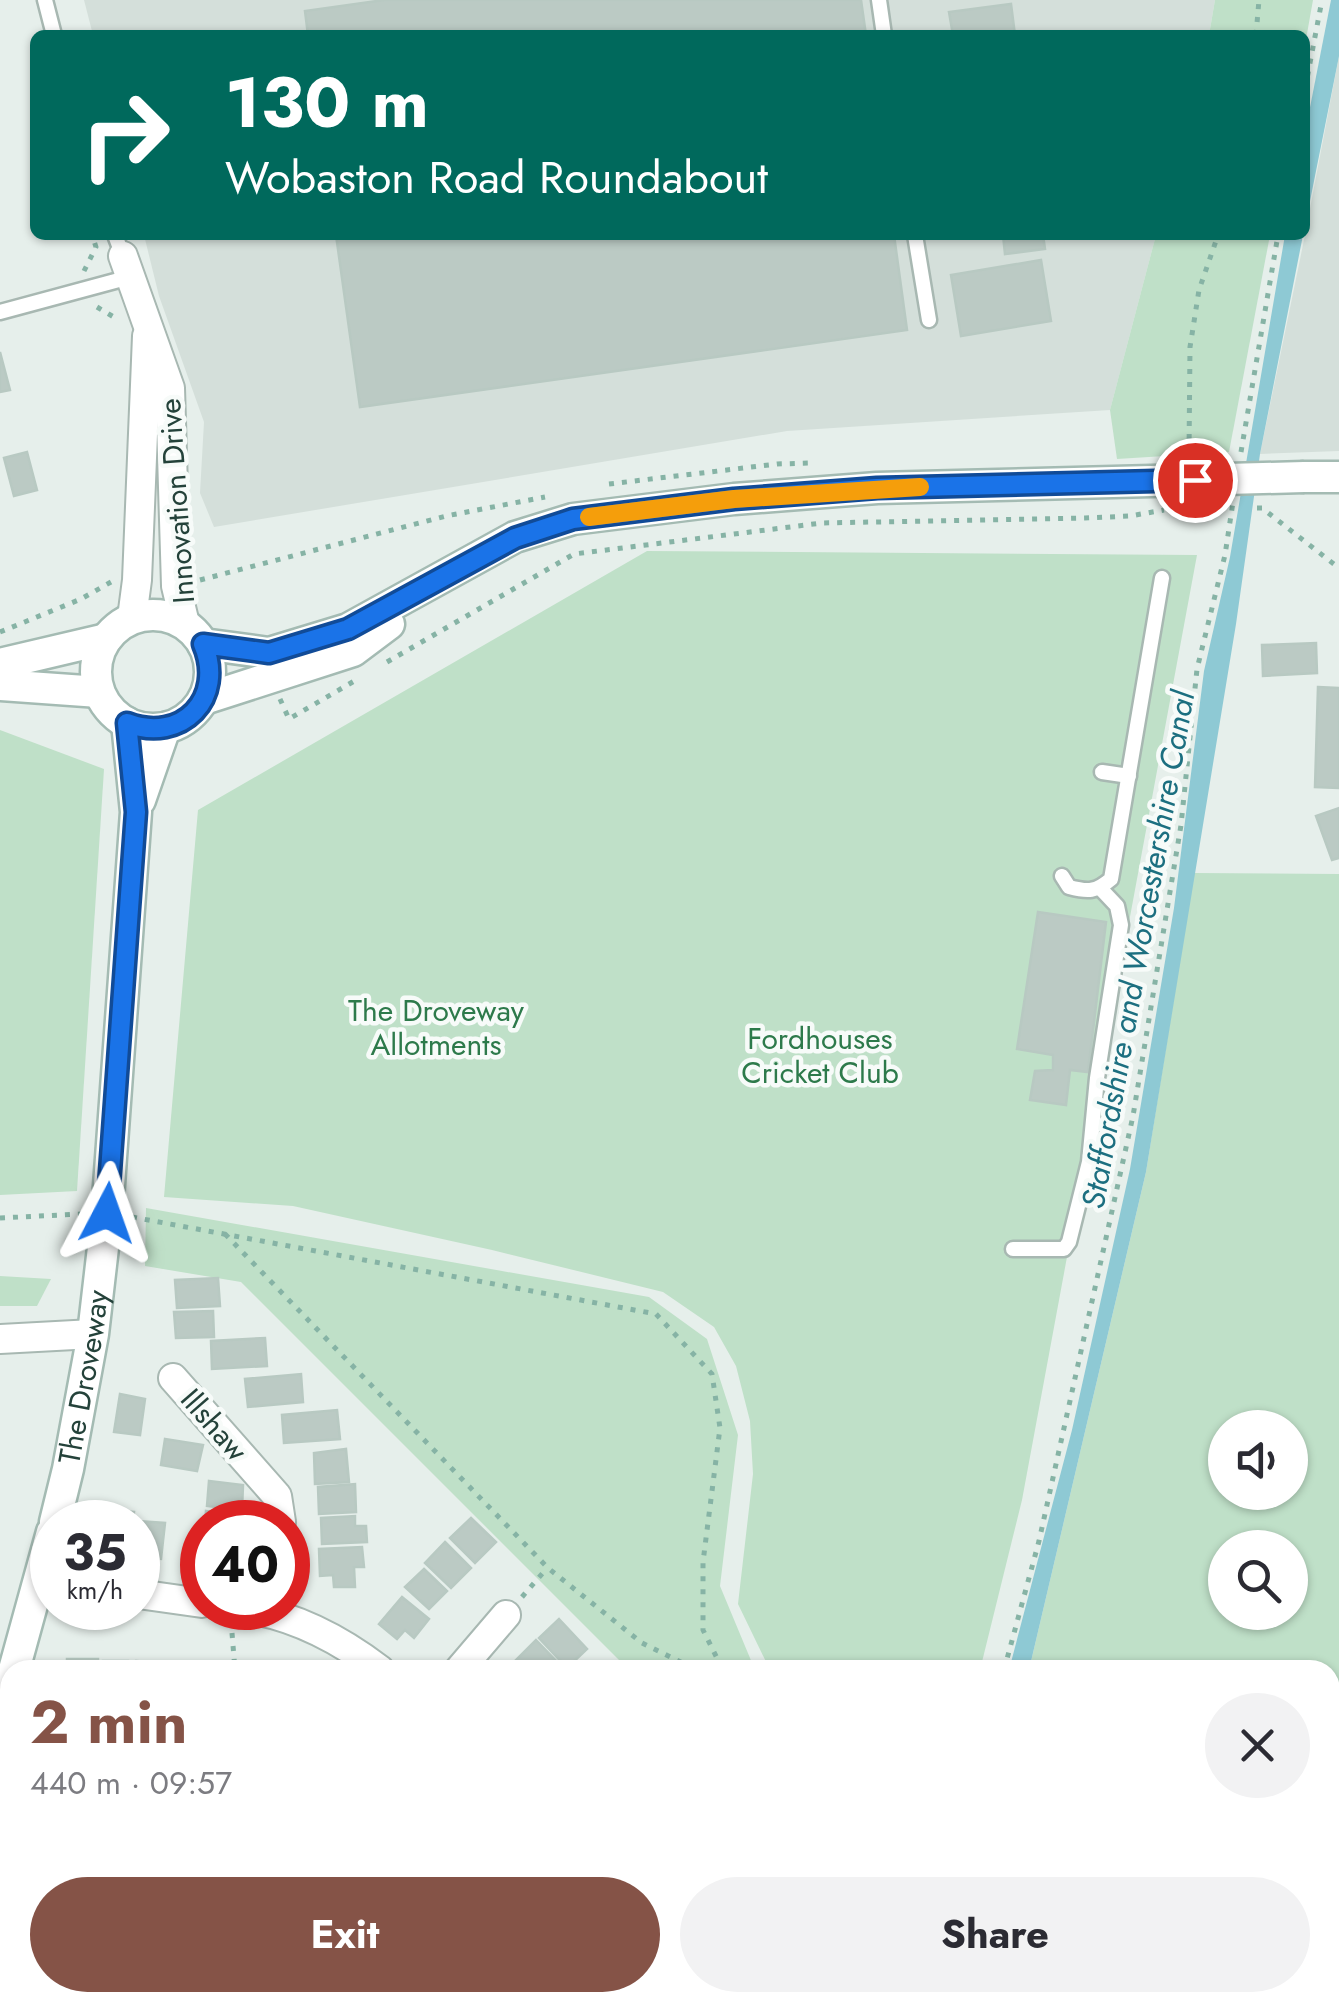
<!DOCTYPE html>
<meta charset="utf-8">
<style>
:root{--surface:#fff;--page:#f2f2f3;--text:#2b2b33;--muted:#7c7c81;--accent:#855347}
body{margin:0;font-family:Jost,sans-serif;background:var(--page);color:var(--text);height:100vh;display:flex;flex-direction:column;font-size:38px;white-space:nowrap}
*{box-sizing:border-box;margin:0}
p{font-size:32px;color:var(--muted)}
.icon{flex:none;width:55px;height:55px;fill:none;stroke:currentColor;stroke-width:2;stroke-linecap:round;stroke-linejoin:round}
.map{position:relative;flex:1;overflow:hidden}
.side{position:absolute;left:0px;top:1660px;width:1340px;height:352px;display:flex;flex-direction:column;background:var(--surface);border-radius:30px 30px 0 0;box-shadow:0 2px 8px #0004}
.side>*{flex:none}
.guide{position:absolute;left:30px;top:30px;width:1280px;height:210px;border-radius:15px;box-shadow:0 2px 8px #0004;background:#00695c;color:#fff;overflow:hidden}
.tools{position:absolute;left:1208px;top:1410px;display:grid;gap:20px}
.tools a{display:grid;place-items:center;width:100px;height:100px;border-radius:50%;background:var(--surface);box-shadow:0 2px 8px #0004;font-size:50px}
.speed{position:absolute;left:30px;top:1500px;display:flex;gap:20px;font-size:50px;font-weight:700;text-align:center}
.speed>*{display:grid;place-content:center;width:130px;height:130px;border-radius:50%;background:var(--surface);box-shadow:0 2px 8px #0004;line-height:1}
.speed small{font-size:25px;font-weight:400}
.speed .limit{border:15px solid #d22;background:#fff;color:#111}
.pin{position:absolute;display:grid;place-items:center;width:85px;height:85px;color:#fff;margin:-42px;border:5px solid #fff;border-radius:50%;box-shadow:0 2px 10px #0007}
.me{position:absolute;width:110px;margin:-55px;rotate:4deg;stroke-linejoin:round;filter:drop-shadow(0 0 8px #0008)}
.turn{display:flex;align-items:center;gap:35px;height:210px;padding:0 30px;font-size:45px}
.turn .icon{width:130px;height:130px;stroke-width:2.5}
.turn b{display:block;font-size:70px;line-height:85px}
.round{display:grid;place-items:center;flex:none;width:105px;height:105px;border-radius:52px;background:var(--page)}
.headline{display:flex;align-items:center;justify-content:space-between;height:170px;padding:0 30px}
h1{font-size:60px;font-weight:700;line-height:75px;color:var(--accent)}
.action{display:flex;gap:20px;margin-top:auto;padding:20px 30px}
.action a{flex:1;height:115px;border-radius:60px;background:var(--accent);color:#fff;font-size:40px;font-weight:700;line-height:115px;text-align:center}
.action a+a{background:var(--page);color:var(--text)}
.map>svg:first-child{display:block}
.built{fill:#d4dfda}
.green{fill:#bfe0c8;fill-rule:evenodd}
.water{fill:#8ec9d4}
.building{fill:#bbcac4;stroke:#b8c9c2;stroke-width:2.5}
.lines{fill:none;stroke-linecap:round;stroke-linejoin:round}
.lane-casing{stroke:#a8b8b2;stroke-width:19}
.street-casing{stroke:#a8b8b2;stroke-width:32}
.secondary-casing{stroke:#a4bbb3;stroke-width:35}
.path{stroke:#86b3a5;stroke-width:5;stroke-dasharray:5 8;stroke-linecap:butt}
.lane{stroke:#fff;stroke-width:14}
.street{stroke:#fff;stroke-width:28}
.secondary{stroke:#fff;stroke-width:30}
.secondary-bridge-casing{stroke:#a4bbb3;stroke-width:35;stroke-linecap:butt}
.secondary-bridge{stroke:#fff;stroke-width:30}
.route-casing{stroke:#114b97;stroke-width:25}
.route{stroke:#1a73e8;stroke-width:18}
.slow{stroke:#f59e0b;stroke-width:18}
.labels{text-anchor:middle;stroke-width:9;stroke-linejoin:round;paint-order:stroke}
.street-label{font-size:30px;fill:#24423a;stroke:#f7fbf9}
.park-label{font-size:30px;fill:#2d7a4b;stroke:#f7fbf9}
.water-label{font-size:32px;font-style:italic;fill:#1c6f80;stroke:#f7fbf9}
</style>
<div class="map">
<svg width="1339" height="2012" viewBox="0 0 1339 2012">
<rect width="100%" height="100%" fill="#e6efeb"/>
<!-- built -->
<g class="built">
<polygon points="84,0 1215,0 1209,35 93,35"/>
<polygon points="1339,56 1339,451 1260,454 1305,235"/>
<polygon points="144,235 1156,235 1110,410 787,431 214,527 200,493 204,422 159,296"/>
</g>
<!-- green -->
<g class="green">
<polygon points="1215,0 1313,0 1305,45 1305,35 1209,35"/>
<polygon points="1156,235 1270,235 1229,452 1117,459 1110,410"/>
<polygon points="647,551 1197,555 1022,1500 980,1670 770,1670 738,1604 753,1474 750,1421 736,1366 714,1327 663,1292 492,1250 293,1206 164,1197 198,810"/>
<polygon points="0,730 104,769 77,1191 0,1195"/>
<path d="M1194,873L1339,874V1810L1330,1817V1670H1029L1146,1172ZM1225,1428H1290V1492H1225ZM1225,1548H1290V1612H1225Z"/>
<polygon points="146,1208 649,1297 707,1339 738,1435 720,1586 755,1670 629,1670 241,1282 145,1266"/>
<polygon points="0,1276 51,1279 37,1306 0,1306"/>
<polygon points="683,2003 906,2002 910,2005 908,2012 682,2012"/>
</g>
<!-- water -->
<g class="water">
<polygon points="1331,0 1339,0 1339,56 1305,226 1305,133"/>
<polygon points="1285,235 1303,235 1260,454 1236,624 1146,1172 1029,1670 1009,1670 1072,1430 1130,1169 1174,908 1204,671 1230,557"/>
<polygon points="919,2002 960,2002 960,2003 957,2012 917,2012"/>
</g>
<!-- building -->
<g class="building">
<polygon points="384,0 861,0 866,35 308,35 305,11"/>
<polygon points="1011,4 1015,35 953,35 949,12"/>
<polygon points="336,235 894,235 907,330 360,407"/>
<polygon points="1003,235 1043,235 1045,249 1005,254"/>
<polygon points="1041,260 1051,321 961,336 951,275"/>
<polygon points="0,352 10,390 0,392"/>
<polygon points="27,452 37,490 14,496 4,458"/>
<polygon points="1316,643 1317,673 1263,676 1262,645"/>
<polygon points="1318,687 1339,688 1339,788 1315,787"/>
<polygon points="1339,808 1339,858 1332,860 1316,816"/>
<polygon points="1038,912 1106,922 1088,1072 1070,1070 1066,1105 1030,1100 1035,1071 1053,1070 1053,1055 1017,1049"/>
<polygon points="218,1278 220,1306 177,1308 175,1280"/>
<polygon points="213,1311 214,1337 176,1338 174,1312"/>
<polygon points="265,1338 267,1366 212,1369 211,1341"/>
<polygon points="301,1374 303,1402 248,1407 245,1379"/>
<polygon points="120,1394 145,1399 140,1435 114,1432"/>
<polygon points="337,1410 340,1439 284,1443 282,1415"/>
<polygon points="165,1439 203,1445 197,1471 161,1465"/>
<polygon points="346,1449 349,1482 315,1484 314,1453"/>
<polygon points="209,1481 243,1485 242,1510 207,1506"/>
<polygon points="355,1484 356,1512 319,1514 318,1487"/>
<polygon points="104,1510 134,1512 133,1522 103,1522"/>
<polygon points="206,1511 248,1516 247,1522 205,1522"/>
<polygon points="355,1516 355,1526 366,1526 367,1542 322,1544 321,1518"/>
<polygon points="471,1518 496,1542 475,1563 450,1538"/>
<polygon points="138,1521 165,1523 161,1559 138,1557"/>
<polygon points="445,1542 471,1568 451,1588 425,1563"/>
<polygon points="362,1547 364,1567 354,1567 355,1587 334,1587 333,1575 320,1576 319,1549"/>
<polygon points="424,1569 447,1591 429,1609 405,1587"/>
<polygon points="402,1597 429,1619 414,1638 405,1630 397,1639 379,1624"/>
<polygon points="559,1619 587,1649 567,1668 539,1638"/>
<polygon points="536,1640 565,1670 523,1670 515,1661"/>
<rect x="67" y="1659" width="31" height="11"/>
<rect x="103" y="1661" width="25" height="9"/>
<polygon points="136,1661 162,1663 161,1670 135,1670"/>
<polygon points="241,1666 277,1667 277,1670 241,1670"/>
<polygon points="1339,1879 1339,1926 1330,1917 1330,1887"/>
<polygon points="0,1965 10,1970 10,2001 4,2012 0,2012"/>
<polygon points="18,2002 53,2002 49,2012 13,2012"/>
<polygon points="66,2002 69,2002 89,2012 61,2012"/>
<rect x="573" y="2002" width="56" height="10"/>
<polygon points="979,2002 1015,2002 1018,2012 982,2012"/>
<polygon points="1123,2002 1160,2002 1161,2003 1125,2012"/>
</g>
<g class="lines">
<!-- lane casing -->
<g class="lane-casing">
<g id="lane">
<polyline points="45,0 54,35"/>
<polyline points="879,0 884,35"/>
<polyline points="115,235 123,256"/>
<polyline points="915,235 929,320"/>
<polyline points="0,312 130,277"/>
<polyline points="1102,772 1129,776"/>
<path d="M1062,876L1069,887C1088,892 1096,892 1111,879L1162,578"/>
<polyline points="1013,1249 1064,1249 1069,1242 1089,1162 1097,1078 1121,925 1117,906 1100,888"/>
</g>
</g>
<!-- street casing -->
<g class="street-casing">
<g id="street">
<polyline points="123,256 170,388 176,586 185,624"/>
<polyline points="132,618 137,580 147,336"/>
<polyline points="0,1339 93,1334"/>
<polyline points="173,1378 277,1496 281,1522"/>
<polyline points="138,1594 202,1603"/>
<path d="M240,1608C292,1614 338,1638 380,1670"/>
<polyline points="459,1670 506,1615"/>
<path d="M132,2002C170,2012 270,2006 315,2002"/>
<polyline points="355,2002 376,2012"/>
<polyline points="522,2002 523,2012"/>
<polyline points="1075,2002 1077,2012"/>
</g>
</g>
<!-- secondary casing -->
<g class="secondary-casing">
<g id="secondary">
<polyline points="1304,477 1339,477"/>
<circle cx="153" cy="672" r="57"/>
<polyline points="203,644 269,653 348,629 515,537 573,519 734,499 877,488 1190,480"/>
<polyline points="0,664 106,639"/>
<polyline points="0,685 99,692"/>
<polyline points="204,699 353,651 389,624"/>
<polyline points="140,800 165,728"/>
<path id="s1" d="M55,1522L68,1469L93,1334L107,1213L136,812L127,723"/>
<polyline points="14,1670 52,1532"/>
<polyline points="0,1717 10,1683"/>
</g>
</g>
<!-- path -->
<g class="path">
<polyline points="1256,35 1259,0"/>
<polyline points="1305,89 1322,0"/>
<polyline points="84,271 96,247 92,235"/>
<polyline points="97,307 117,319"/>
<polyline points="1189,452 1190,347 1199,290 1218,235"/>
<polyline points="1241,452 1278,235"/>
<polyline points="609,484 777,464 812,463"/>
<polyline points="1257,508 1262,508 1339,568"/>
<polyline points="200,580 446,516 545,497"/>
<polyline points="0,632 81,599 111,582"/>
<polyline points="387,662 574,554 822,523 1085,518 1130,516 1164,510"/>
<polyline points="280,699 289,719 356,680"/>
<polyline points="132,1217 656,1314 712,1374 720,1428 703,1562 703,1630 723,1670"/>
<polyline points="0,1218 82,1214"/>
<polyline points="225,1234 548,1568 642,1643 697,1670"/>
<polyline points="522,1597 547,1568"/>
<polyline points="232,1633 235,1670"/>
<polyline points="1004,1670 1039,1541 1133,1116 1181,825 1197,669 1225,555 1233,502"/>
<polyline points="1330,1789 1339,1782"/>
<polyline points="0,1900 10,1905"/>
<polyline points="722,2002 722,2012"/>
<polyline points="851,2012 854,2002"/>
</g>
<!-- lane -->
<use href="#lane" class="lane"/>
<!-- street -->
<use href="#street" class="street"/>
<!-- secondary -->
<use href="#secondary" class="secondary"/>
<!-- secondary-bridge casing -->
<g class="secondary-bridge-casing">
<polyline id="secondary-bridge" points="1190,480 1304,477"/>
</g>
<!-- secondary-bridge -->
<use href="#secondary-bridge" class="secondary-bridge"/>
</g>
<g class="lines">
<!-- route casing -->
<g class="route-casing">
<path id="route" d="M107,1213L136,812L127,723C182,744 226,698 203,644L269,653L348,629L515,538L573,519L734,499L877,488L1195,480"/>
</g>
<!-- route -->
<use href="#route" class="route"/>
<!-- slow -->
<polyline class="slow" points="589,517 734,499 920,487"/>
</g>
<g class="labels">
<!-- street labels -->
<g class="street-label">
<text transform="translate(177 501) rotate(-94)" y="10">Innovation Drive</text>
<text dy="10" stroke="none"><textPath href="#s1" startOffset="148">The Droveway</textPath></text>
<text transform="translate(214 1425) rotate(49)" y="10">Illshaw</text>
</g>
<!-- park labels -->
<g class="park-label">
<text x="436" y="1021">The Droveway<tspan x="436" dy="34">Allotments</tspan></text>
<text x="820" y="1049">Fordhouses<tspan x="820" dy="34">Cricket Club</tspan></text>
</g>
<!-- water labels -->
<g class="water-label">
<text transform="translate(1138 950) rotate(-80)" y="11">Staffordshire and Worcestershire Canal</text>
</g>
</g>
</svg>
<div class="tools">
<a><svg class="icon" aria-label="sound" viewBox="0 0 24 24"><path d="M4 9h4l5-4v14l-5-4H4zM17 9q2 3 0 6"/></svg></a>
<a><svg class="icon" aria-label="search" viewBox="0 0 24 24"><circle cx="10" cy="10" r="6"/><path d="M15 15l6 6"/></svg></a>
</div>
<div class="speed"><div>35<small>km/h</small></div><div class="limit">40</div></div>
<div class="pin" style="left:1195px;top:480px;background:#d93025"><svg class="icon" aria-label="arrive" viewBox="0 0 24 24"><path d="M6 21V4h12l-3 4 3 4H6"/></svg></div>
<svg class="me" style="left:107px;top:1213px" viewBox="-20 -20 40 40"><path d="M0-17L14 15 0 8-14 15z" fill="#1a73e8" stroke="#fff" stroke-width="4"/></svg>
<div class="guide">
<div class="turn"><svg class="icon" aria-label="right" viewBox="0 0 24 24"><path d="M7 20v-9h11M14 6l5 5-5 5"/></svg><div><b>130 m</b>Wobaston Road Roundabout</div></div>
</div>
<section class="side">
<div class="headline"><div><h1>2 min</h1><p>440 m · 09:57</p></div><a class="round"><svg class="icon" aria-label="close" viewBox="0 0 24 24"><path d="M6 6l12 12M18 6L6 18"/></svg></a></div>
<div class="action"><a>Exit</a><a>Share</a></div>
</section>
</div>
